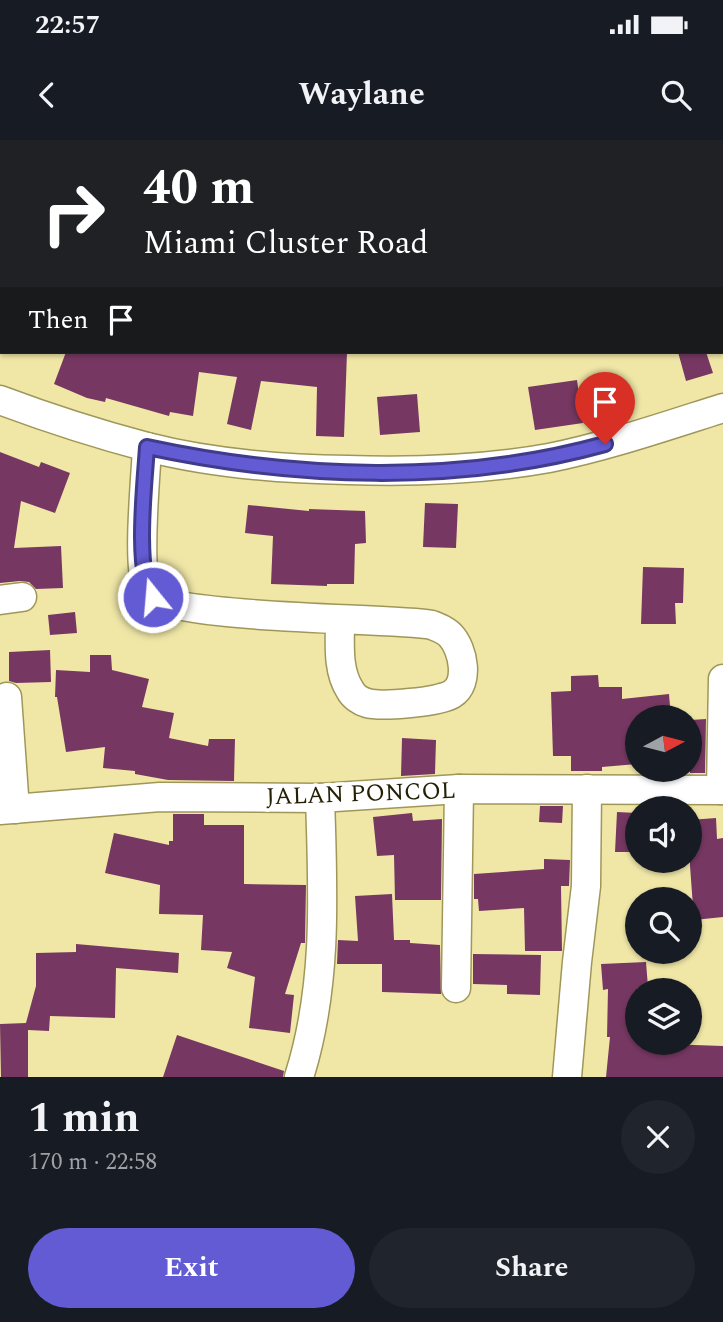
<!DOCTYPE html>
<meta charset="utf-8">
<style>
:root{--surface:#171b24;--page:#20242c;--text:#f1f3f6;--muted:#9ea1a6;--accent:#625bd4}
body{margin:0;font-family:Spectral,serif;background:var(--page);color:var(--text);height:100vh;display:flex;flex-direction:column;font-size:26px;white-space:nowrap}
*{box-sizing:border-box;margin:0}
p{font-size:23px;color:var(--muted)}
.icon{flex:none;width:38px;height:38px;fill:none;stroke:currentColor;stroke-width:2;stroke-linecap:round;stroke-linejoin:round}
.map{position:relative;height:937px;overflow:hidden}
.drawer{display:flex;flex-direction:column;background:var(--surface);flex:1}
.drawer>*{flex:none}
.top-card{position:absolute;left:0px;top:0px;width:724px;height:214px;box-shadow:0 2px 5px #0004;background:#202124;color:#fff;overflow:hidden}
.needle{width:46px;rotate:83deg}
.tools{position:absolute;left:625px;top:565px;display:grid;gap:14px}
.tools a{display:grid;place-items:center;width:77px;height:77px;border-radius:50%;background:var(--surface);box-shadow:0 2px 5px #0004;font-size:35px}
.pin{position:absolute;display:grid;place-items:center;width:60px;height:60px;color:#fff;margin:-72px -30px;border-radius:50% 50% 50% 0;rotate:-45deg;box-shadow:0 0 7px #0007}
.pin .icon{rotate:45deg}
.me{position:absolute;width:77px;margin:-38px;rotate:343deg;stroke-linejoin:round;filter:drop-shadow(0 0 5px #0008)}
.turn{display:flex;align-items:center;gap:24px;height:147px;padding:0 28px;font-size:32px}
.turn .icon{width:91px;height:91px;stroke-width:2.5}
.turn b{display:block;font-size:49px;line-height:60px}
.then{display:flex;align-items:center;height:66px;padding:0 28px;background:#0003;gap:14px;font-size:26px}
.round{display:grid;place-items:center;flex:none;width:74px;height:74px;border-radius:37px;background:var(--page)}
.overview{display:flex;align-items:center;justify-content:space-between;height:119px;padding:0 28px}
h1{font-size:42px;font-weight:700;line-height:52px}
.cta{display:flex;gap:14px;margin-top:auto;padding:14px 28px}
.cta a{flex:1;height:80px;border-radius:42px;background:var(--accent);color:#fff;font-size:28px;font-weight:700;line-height:80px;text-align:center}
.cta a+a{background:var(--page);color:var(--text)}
.status{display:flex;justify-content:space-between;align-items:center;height:49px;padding:0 35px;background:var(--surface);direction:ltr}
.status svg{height:19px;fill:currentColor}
header{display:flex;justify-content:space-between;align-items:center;height:91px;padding:0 28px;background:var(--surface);font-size:32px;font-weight:700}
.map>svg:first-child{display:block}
.green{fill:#f7c1ad}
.building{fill:#763862}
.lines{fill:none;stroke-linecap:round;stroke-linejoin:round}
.minor-casing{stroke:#9f9759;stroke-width:31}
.minor{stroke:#fff;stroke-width:28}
.route-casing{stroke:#403b8a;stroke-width:18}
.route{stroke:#625bd4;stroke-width:12}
.labels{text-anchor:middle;stroke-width:7;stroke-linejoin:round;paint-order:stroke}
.street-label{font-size:24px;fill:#252107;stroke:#fff}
</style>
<div class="status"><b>22:57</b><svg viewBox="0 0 49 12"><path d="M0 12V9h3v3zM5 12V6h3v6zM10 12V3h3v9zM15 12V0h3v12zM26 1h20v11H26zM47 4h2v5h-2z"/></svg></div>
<header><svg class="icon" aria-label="back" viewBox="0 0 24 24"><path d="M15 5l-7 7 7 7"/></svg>Waylane<svg class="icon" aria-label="search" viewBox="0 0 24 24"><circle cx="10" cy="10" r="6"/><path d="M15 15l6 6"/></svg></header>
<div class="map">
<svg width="723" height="937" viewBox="0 0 723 937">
<rect width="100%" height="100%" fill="#f0e7a7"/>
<!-- green -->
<polygon class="green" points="421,0 723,0 723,20 723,2"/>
<!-- building -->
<g class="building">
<polygon points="66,212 347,212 344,297 316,296 317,247 261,241 251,290 227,284 237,237 199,232 193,276 170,272 169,276 106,258 105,262 87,258 54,244"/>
<polygon points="678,212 706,212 713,233 686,241"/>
<polygon points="577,240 583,283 535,290 528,247"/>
<polygon points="417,254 420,292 380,295 377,257"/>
<polygon points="0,312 39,327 41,322 70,333 55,373 21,361 14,408 61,406 63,448 36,449 29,442 20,441 0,443"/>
<polygon points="425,363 458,364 456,408 423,407"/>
<polygon points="248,365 309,371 309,369 365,371 366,403 355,404 354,444 327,444 327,446 271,444 273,396 245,393"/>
<polygon points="643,427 684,428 683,463 675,463 676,484 641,484"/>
<polygon points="75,472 77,493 50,495 48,475"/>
<polygon points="50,510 51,542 16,543 9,541 9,512"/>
<polygon points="90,515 111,515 112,530 149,539 142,567 174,573 169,598 208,606 209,599 235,599 234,641 168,640 135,634 135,631 103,628 105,607 66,612 57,557 55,557 56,530 90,532"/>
<polygon points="598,535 599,547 622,547 622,559 669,554 671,578 637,578 637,624 602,627 602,631 571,631 571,616 553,616 551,552 571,551 571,536"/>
<polygon points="706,579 705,633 690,633 690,580"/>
<polygon points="402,598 436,600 435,634 401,636"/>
<polygon points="540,666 563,666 562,683 539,682"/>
<polygon points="617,672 637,673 637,701 635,701 634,712 615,712"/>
<polygon points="412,673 413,681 442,679 441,760 395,760 394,715 377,716 373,677"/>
<polygon points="173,674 204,674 204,685 244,685 244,744 306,745 305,803 301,803 285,854 294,855 290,893 249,888 255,837 227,828 232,812 201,810 203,775 159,774 160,745 105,733 114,693 169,705 169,701 173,701"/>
<polygon points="716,678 717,699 723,698 723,777 694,780 690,726 690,680"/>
<polygon points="544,719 570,720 569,746 561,746 562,811 525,811 524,768 479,771 478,759 474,759 474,734 544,729"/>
<polygon points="392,754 394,800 410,800 410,803 440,805 441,854 382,852 382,824 337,824 338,800 358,801 355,756"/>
<polygon points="76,804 179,813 178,833 116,828 115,878 50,876 49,891 28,890 28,937 1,937 0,884 26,883 36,846 36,813 76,812"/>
<polygon points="473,814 541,815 540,855 507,854 507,845 473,844"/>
<polygon points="646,822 648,847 637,848 637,903 723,906 723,937 606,937 610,897 607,897 608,849 603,850 601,824"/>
<polygon points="177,895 284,931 283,937 163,937"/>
</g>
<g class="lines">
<!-- minor casing -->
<g class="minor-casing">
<g id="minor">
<polyline points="0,33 2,34"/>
<polyline points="0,72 2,72"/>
<path d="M0,260C48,278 98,294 147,307C213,324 280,329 348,330C415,332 483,330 549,318C608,306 666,286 723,268"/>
<path d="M147,307C146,335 136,430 148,451C165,481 390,477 432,485C439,488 446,490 451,496C463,509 470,543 452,554C440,562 381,567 367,563C360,561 353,556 350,550C337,530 340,503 340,481"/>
<polyline points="0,460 22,457"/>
<polyline points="7,557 15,669"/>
<polyline points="721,650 723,539"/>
<polyline points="0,670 160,657 320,658 459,649 723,650"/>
<polyline points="456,848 459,649"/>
<path d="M299,937C328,846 323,751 320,658"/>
<polyline points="567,937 577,822 586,746 587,649"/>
</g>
</g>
<!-- minor -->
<use href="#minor" class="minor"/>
</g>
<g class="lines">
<!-- route casing -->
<g class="route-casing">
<path id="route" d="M153,457C134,434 145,339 147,307C296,339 457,345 605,304"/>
</g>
<!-- route -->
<use href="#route" class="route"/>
</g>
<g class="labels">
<!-- street labels -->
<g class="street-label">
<text transform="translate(361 653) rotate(-2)" y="8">JALAN PONCOL</text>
</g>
</g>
</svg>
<div class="tools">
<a><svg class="needle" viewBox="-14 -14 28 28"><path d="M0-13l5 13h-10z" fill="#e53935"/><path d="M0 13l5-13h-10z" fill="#9ea1a6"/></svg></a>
<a><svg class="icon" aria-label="sound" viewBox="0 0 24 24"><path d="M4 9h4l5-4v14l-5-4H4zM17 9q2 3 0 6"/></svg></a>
<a><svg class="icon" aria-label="search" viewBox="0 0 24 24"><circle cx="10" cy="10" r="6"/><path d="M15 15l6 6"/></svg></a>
<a><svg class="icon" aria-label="layers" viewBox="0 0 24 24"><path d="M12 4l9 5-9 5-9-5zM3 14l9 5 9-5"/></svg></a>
</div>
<div class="pin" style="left:605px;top:304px;background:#d93025"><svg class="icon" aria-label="arrive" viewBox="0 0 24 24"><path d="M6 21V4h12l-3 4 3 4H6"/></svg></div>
<svg class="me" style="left:153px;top:457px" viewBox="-20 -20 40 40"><circle r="17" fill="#625bd4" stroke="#fff" stroke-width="3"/><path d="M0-11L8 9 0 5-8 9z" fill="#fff"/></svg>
<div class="top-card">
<div class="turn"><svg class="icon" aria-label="right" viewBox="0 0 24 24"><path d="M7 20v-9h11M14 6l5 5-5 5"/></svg><div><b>40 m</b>Miami Cluster Road</div></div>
<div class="then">Then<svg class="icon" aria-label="arrive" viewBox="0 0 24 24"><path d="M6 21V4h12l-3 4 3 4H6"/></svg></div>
</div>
</div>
<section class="drawer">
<div class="overview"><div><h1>1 min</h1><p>170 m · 22:58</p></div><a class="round"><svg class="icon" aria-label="close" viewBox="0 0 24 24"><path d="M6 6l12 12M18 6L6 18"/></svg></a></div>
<div class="cta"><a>Exit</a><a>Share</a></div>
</section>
